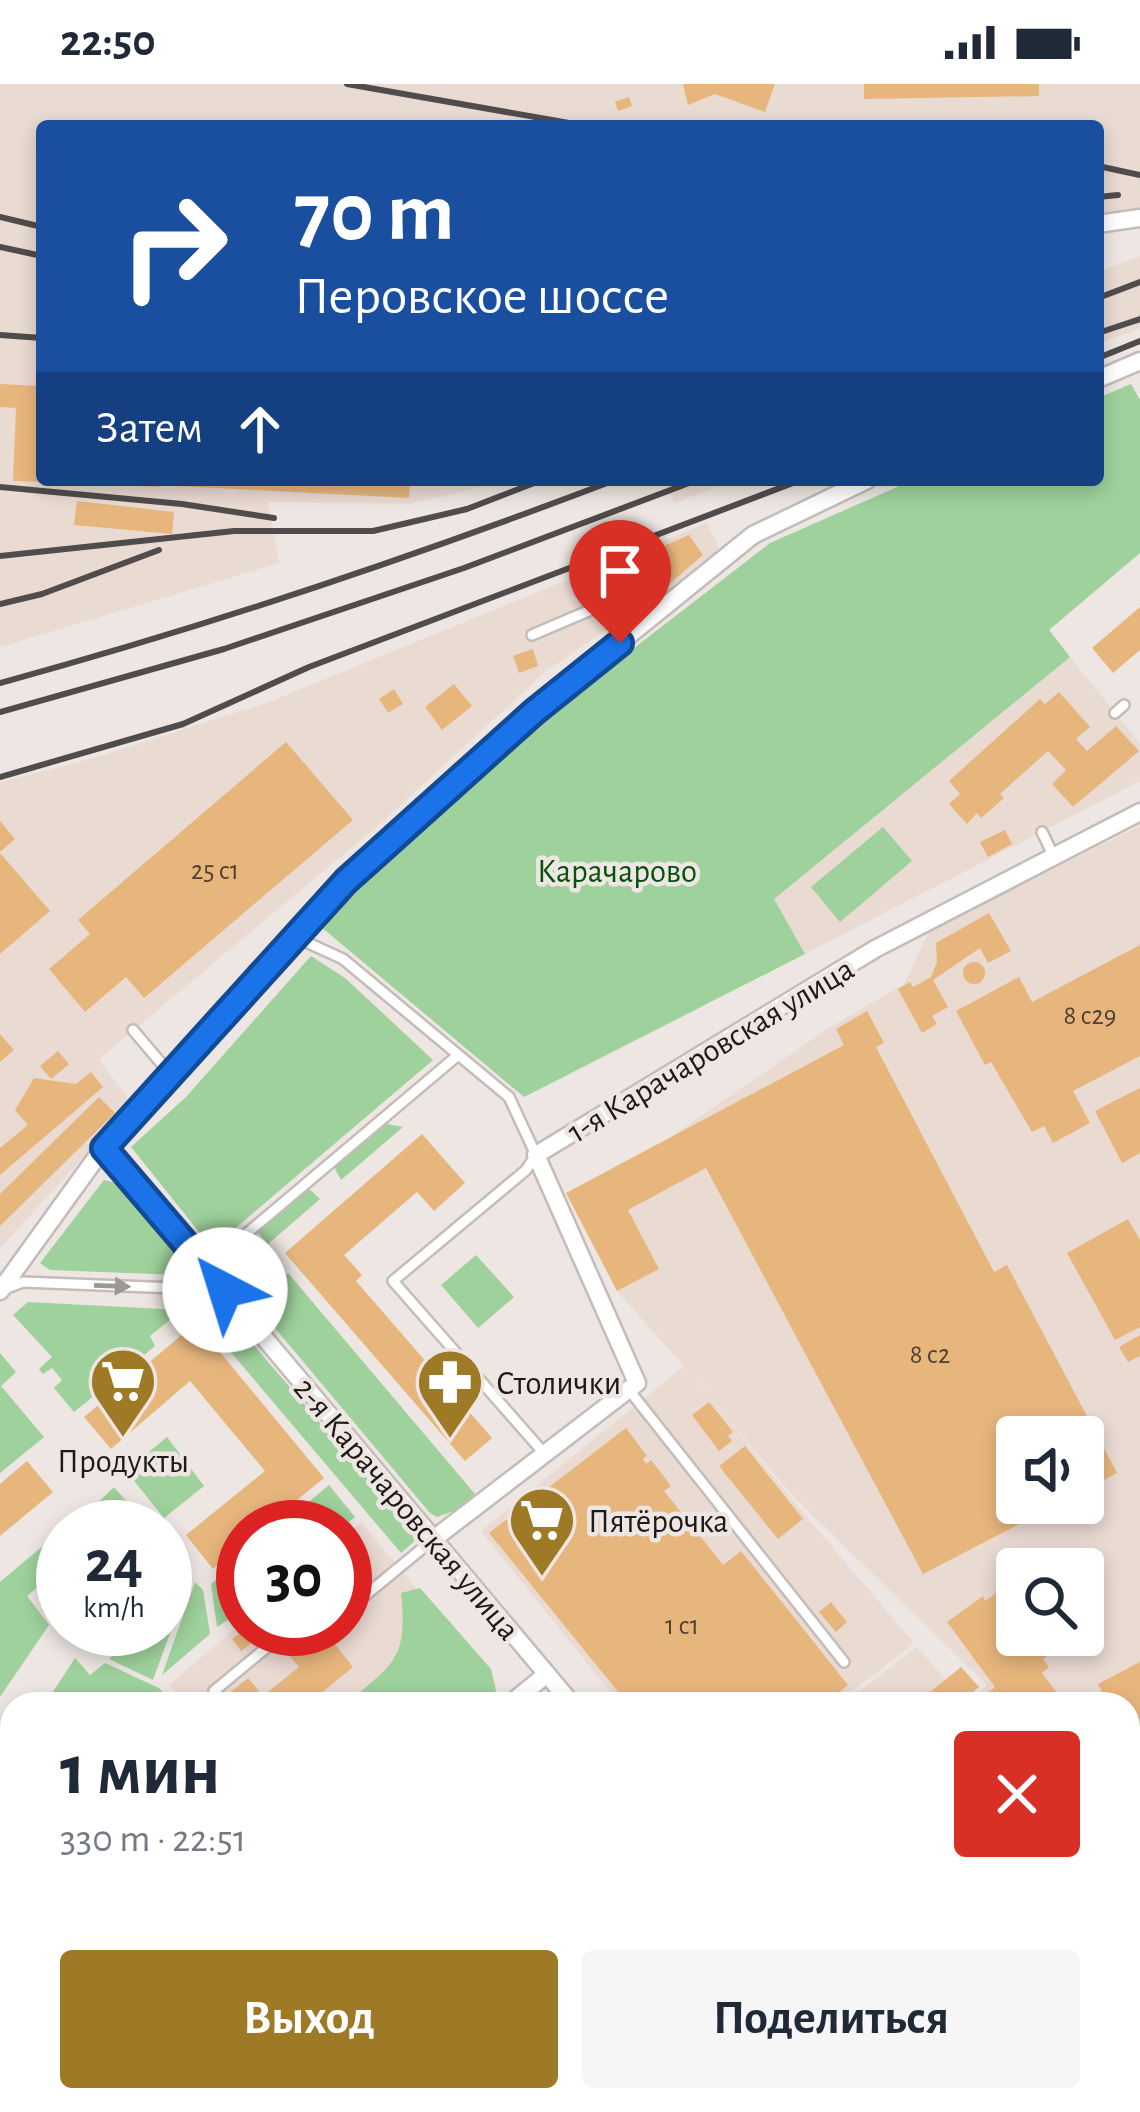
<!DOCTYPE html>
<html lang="ru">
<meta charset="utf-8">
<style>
:root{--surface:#fff;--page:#f6f6f7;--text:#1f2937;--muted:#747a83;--accent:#9e7926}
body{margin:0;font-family:"Alegreya Sans",sans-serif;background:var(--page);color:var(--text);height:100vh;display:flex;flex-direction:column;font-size:45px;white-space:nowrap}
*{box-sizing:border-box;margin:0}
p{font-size:39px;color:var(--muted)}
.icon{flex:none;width:66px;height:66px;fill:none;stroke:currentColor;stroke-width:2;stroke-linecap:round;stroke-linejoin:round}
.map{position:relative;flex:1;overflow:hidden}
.sheet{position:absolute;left:0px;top:1608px;width:1140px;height:420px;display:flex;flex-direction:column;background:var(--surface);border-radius:36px 36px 0 0;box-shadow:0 6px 18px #0003}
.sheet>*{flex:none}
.hud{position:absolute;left:36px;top:36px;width:1068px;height:366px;border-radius:12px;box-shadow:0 6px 18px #0003;background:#1a4fa0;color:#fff;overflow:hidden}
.controls{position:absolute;left:996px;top:1332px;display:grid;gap:24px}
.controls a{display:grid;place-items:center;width:108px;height:108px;border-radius:12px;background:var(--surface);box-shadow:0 6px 18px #0003;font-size:60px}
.speed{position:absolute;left:36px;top:1416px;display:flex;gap:24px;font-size:60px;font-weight:700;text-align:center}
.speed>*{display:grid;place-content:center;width:156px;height:156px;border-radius:50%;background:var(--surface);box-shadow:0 6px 18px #0003;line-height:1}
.speed small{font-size:30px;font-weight:400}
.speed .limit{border:18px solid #d22;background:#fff;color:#111}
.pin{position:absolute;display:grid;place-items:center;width:102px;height:102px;color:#fff;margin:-123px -51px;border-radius:50% 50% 50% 0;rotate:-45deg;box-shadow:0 0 12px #0007}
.pin .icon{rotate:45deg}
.me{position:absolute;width:132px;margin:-66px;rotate:320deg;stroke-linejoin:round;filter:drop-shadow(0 0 9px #0008)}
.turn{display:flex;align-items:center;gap:42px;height:252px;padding:0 60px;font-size:54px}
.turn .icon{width:156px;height:156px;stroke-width:2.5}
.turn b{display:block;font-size:84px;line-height:102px}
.then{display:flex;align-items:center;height:114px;padding:0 60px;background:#0003;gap:24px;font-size:45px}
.round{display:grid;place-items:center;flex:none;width:126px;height:126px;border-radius:12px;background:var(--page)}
.head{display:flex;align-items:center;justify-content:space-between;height:204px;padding:0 60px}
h1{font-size:72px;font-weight:600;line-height:90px}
.primary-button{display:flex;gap:24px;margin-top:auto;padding:24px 60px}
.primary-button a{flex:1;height:138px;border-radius:12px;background:var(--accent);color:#fff;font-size:48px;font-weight:600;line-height:138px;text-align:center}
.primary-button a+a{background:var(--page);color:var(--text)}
.status{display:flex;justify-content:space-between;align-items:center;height:84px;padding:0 60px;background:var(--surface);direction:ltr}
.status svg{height:33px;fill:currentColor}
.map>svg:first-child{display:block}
.built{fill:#e9dad2;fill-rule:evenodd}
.green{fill:#9ed19b}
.building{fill:#e7b67d}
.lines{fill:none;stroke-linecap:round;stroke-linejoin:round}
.service-casing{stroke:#c3bcb8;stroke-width:14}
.minor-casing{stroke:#c3bcb8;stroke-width:21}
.service{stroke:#fff;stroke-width:9}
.minor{stroke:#fff;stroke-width:16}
.rail{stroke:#504c4b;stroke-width:6}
.oneway{fill:#999897}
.route-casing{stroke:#114b97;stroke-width:30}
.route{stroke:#1a73e8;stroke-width:21}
.labels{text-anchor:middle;stroke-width:9;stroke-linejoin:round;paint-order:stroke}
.number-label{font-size:27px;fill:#4f4031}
.park-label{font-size:33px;fill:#05520b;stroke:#ede6e2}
.street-label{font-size:33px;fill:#1c1918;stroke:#ede6e2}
.poi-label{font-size:33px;fill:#1c1918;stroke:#ede6e2;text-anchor:start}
</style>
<div class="status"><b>22:50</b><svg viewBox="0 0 49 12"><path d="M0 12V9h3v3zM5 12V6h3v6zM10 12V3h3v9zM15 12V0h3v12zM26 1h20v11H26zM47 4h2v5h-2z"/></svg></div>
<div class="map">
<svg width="1140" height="2028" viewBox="0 0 1140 2028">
<rect width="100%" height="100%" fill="#ede6e2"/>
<!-- built -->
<g class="built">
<polygon points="0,0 1140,0 1140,125 1098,130 1098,42 42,42 42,396 510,396 408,420 268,418 279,479 0,563"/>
<polygon points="1140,172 1140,244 1098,260 1098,188"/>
<polygon points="663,396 736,396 674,419"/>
<polygon points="707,439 721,468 546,587 381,739 99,975 132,1020 0,1164 0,698 91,675 269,618"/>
<polygon points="1070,573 1140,660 1140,697 805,870 773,815"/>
<path d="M1140,742V1739L1128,1748V1620H977L973,1615L987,1601L790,1409L687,1285L794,1418L914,1559L836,1620H620L481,1447L684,1282L617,1207L659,1185L628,1126L681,1098L662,1059L826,946L904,900L930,846ZM1017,1353H1083V1419H1017ZM1017,1485H1083V1551H1017Z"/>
<polygon points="361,1438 497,1601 475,1620 188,1620 169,1601 243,1538 243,1545 345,1545 345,1452"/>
<polygon points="917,1563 967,1620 843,1620"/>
<polygon points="1140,1747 1140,2028 946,2028 936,2016 1128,2016 1128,1756"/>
</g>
<!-- green -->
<g class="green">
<polygon points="1131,300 1140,316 1140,469 1049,546 1070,573 774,815 805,870 524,1013 320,842 551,628 770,459 913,396 1098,396 1098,314"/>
<polygon points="883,743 912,777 840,838 811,803"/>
<polygon points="311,872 345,894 433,976 212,1164 131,1063 186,1013"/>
<polygon points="382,1039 403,1043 341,1096 333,1081"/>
<polygon points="104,1096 116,1099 180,1175 183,1186 179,1191 50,1186 40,1179"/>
<polygon points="307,1103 320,1115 268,1160 256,1146"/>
<polygon points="252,1150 263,1163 231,1191 225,1180"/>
<polygon points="476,1171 514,1213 478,1244 441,1201"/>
<polygon points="288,1189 475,1410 454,1427 437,1433 430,1429 254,1219"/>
<polygon points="28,1218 182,1226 150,1252 155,1262 74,1328 54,1304 62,1296 52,1284 43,1290 39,1285 52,1273 13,1231"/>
<polygon points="235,1239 418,1454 401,1469 218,1253"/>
<polygon points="0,1269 16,1288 1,1302 44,1353 0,1389"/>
<polygon points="167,1353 204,1402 164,1434 126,1387"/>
<polygon points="329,1401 355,1433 343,1443 279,1443"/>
<polygon points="114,1403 134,1426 130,1430 133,1434 137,1431 144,1439 139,1443 73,1443"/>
<polygon points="63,1451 63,1505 56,1510 45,1497 27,1512 49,1541 0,1613 0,1498 51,1455 54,1458"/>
<polygon points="173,1473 190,1494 153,1596 109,1575 145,1545 165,1545 165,1479"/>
<polygon points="225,1488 243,1491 243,1526 217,1543 211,1500"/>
<polygon points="195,1498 203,1506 210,1550 162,1591"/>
<path d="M420,1504L491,1585L496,1607L481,1620H346C394,1579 408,1576 401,1509Z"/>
<polygon points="75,1574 90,1591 105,1579 159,1604 173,1620 162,1620 155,1612 145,1620 45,1620"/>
<polygon points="0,1788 12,1802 12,1848 0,1883"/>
<polygon points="59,2016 104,2016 152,2028 105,2028 97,2019 85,2028 44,2028"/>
</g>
<!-- building -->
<g class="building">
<polygon points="683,0 775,0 765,28 715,10 688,21"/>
<polygon points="864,0 1039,0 1039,12 864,15"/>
<polygon points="629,13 632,22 618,27 615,18"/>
<polygon points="0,300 42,302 42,398 13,397 16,324 0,323"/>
<polygon points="78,396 160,396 159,403 78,400"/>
<polygon points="176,396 410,396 409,414 176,402"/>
<polygon points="77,417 174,428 172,450 74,441"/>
<polygon points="689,451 703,471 655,512 641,505 621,481"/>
<polygon points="1140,523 1140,566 1113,589 1092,564"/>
<polygon points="533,565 538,582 519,589 513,572"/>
<polygon points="454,600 472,622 442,646 425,623"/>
<polygon points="394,605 403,620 388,629 379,615"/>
<polygon points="1059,608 1090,643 1076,655 1087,667 1116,642 1139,667 1073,723 1052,700 1066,686 1048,667 1000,710 1004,714 981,734 977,729 967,740 949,720 960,710 949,697 1040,615 1045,620"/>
<polygon points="286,658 353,736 144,914 126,893 85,928 49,885 90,850 78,836"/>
<polygon points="0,737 15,755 0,768"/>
<polygon points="1005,746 1012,760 988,773 980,758"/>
<polygon points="0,769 50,827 0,870"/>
<polygon points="989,829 1011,867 988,879 980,864 933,896 948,923 932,932 937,940 922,949 898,905 910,898 913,903 931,893 937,878 936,859"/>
<polygon points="1140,861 1140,972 1073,1007 1090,1039 1053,1059 1044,1042 1032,1048 991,978 985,981 956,927 1019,893 1032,918"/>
<circle cx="974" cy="889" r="11"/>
<polygon points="867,927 884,959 876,963 994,1188 1007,1181 1117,1389 1083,1407 1083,1353 1017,1353 1017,1419 1060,1419 923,1490 706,1084 628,1126 659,1185 617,1207 566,1109 844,961 836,945"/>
<polygon points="0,950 14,966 0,978"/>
<polygon points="58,967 69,980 51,995 40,982"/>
<polygon points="91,988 103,1003 0,1091 0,1064 28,1041 15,1026 34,994 76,1000"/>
<polygon points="1140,1004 1140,1069 1122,1079 1095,1027"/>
<polygon points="99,1013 115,1029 0,1142 0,1110"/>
<polygon points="422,1050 465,1099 434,1127 417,1108 344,1171 362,1191 356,1197 492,1354 465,1377 285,1169"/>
<polygon points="1128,1135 1140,1156 1140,1243 1115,1256 1067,1169"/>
<polygon points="196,1239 324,1394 264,1443 243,1443 243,1460 213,1485 186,1451 265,1387 190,1297 111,1365 84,1333"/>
<polygon points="1140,1251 1140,1272 1128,1278 1119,1263"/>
<polygon points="709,1318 733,1348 728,1352 732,1357 719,1367 692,1331"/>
<polygon points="626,1344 647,1372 643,1375 646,1380 651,1376 671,1402 664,1407 723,1481 741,1467 848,1601 825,1620 628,1620 489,1449"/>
<polygon points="745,1362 803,1435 778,1455 719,1382"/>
<polygon points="27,1377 53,1408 0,1452 0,1400"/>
<polygon points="1017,1494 1017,1551 1063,1551 1067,1557 1043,1575 1049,1583 1042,1589 1063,1617 1060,1620 985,1620 981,1614 995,1603 947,1538 983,1512 985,1517"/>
<polygon points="831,1518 847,1538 836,1548 819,1528"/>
<polygon points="86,1545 140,1545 108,1571"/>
<polygon points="245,1545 251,1545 258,1554 241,1567 232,1555"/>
<polygon points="310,1545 323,1545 353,1583 308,1620 216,1620 248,1594 263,1612 299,1583 285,1566"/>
<polygon points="1140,1578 1140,1681 1128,1658 1128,1620 1108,1620 1098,1600"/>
<polygon points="961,1583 979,1603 959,1620 930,1620 924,1613"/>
<polygon points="1140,1785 1140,1894 1128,1903 1128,1795"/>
<polygon points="1140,1951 1140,2028 1087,2028 1081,2021 1088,2016 1128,2016 1128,1962"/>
<polygon points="257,2016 302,2016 311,2028 267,2028"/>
<polygon points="492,2016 519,2016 529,2028 489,2028 485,2022"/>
<polygon points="752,2016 802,2016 811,2028 761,2028"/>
<polygon points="952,2016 1053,2016 1037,2028 962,2028"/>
</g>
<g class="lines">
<!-- service casing -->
<g class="service-casing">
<g id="service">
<polyline points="532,551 628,510 649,536"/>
<polyline points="1115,629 1124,621"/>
<polyline points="1042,748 1054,773"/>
<polyline points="293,852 343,875 509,1013 536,1071 526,1086 393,1197 543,1368"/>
<polyline points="133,946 172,992"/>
<polyline points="7,1204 23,1198 225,1206 220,1172 457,972"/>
<polyline points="629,1306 844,1578"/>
<polyline points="345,1528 435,1454"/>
<polyline points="214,1607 289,1545"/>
<polyline points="0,1774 5,1781 12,1772"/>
<polyline points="228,2016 237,2028"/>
<polyline points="445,2016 452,2028"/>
<polyline points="578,2016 588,2028"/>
<polyline points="459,2028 473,2016"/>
</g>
</g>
<!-- minor casing -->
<g class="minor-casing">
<g id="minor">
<polyline points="1098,140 1140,134"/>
<polyline points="1098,295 1140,277"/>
<polyline points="104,1063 572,1620"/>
<polyline points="0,1207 104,1063 346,797 534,628 753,451 867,396"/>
<polyline points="435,1454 637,1299 536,1071 875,865 1140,728"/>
<polyline points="510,1620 547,1590"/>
<polyline points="891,2016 901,2028"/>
<polyline points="18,2028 33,2016"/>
</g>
</g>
<!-- service -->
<use href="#service" class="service"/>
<!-- minor -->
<use href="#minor" class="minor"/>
<!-- rail -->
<g class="rail">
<polyline points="347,0 586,42"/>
<polyline points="1098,82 1140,91"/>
<polyline points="1098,113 1118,111"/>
<polyline points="0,133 42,143"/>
<polyline points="0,163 42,172"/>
<polyline points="1098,214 1140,198"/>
<polyline points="1098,249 1140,235"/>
<polyline points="0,251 42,254"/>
<polyline points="1098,274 1140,257"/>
<polyline points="0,403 182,420 274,434"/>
<polyline points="0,472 234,447 373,447 467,425 542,396"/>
<polyline points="0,520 42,510 159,466"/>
<path d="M0,599C209,542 413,473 615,396"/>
<polyline points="0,628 224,565 464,484 697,396"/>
<polyline points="0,693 183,640 309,583 801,396"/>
</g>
</g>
<!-- one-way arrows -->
<defs><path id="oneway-solid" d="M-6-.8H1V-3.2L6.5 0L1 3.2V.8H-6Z" transform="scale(3)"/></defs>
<use class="oneway" href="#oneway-solid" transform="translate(112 1202) rotate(2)"/>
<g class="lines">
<!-- route casing -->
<g class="route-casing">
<polyline id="route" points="225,1206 104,1064 346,797 534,628 620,559"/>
</g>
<!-- route -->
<use href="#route" class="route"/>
</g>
<!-- icons -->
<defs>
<g id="supermarket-pin" transform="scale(3.45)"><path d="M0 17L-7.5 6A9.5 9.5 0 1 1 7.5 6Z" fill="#9e7926" stroke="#ede6e2"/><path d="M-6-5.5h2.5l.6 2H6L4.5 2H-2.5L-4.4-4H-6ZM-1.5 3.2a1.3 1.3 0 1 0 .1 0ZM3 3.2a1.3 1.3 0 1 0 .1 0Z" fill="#fff"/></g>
<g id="pharmacy-pin" transform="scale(3.45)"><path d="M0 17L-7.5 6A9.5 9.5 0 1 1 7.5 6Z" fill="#9e7926" stroke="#ede6e2"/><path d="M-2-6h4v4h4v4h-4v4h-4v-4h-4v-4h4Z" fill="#fff"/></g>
</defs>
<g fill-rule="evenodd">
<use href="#supermarket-pin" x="123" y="1297"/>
<use href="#pharmacy-pin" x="450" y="1298"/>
<use href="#supermarket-pin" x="542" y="1436"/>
</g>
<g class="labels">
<!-- number labels -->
<g class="number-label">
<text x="215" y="795">25 с1</text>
<text x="1090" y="940">8 с29</text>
<text x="930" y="1279">8 с2</text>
<text x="682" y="1550">1 с1</text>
</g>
<!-- park labels -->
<g class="park-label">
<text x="617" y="798">Карачарово</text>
</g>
<!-- street labels -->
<g class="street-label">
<text transform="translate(710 965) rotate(-31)" y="12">1-я Карачаровская улица</text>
<text transform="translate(408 1424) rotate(50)" y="12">2-я Карачаровская улица</text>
</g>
<!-- poi labels -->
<g class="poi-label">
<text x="496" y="1310">Столички</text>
<text x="123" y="1388" text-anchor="middle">Продукты</text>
<text x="588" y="1448">Пятёрочка</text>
</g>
</g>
</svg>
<div class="controls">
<a><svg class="icon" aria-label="sound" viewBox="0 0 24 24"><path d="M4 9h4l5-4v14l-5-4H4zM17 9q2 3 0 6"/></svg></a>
<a><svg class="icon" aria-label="search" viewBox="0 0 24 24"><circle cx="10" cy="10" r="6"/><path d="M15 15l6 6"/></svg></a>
</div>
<div class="speed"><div>24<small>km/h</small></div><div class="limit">30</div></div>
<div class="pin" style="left:620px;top:559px;background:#d93025"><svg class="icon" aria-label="arrive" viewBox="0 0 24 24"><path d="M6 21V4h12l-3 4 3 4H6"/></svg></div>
<svg class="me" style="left:225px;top:1206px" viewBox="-20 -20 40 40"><circle r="19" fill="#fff"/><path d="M0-13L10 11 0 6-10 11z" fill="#1a73e8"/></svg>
<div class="hud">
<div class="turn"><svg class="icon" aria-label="right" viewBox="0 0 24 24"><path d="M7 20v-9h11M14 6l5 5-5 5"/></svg><div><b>70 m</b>Перовское шоссе</div></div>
<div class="then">Затем<svg class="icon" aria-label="ahead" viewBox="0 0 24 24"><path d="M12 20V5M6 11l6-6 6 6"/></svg></div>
</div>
<section class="sheet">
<div class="head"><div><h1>1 мин</h1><p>330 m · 22:51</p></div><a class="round" style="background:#d93025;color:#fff"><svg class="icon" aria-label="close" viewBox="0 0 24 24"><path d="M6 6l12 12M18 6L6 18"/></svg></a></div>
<div class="primary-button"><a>Выход</a><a>Поделиться</a></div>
</section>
</div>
